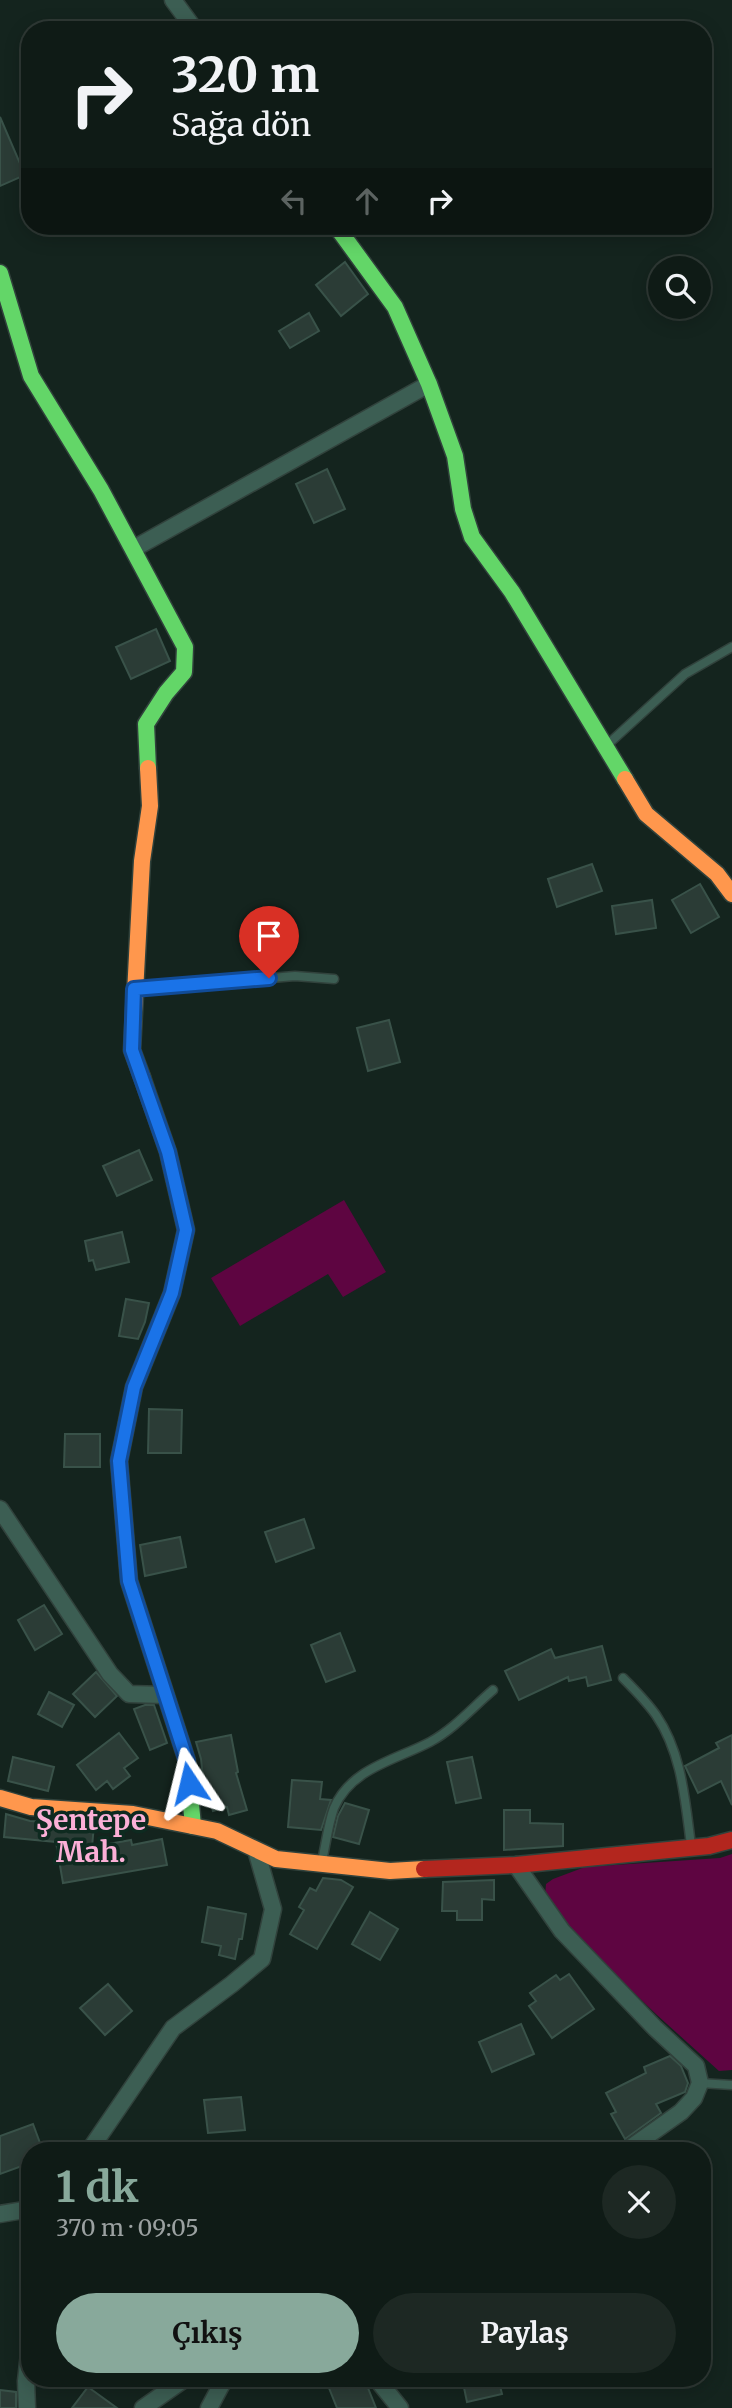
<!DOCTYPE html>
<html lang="tr">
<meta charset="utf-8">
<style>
:root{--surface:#0f1b16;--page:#1d2823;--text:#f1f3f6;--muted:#9ba1a1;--line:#2f3935;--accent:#88a99b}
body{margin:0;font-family:Merriweather,serif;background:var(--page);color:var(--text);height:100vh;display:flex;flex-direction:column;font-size:26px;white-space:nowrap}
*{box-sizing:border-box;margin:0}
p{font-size:23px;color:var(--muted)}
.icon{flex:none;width:38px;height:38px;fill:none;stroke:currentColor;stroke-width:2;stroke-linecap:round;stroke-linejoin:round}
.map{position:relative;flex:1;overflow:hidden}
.sheet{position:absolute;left:21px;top:2142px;width:690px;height:245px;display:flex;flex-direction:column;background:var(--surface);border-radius:28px;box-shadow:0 4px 18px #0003,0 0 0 2px var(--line)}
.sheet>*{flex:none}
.banner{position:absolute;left:21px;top:21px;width:691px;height:214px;border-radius:28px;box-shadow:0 4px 18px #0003,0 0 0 2px var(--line);background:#0f1b16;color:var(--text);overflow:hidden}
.tools{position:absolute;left:648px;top:256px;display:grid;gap:14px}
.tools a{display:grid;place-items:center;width:63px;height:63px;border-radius:50%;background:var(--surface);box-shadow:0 4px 18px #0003,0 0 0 2px var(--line);font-size:35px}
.pin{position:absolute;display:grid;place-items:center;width:60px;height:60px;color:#fff;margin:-72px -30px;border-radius:50% 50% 50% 0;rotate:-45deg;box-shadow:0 0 7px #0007}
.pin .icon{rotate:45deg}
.me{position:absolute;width:77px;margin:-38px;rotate:350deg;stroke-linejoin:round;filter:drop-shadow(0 0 5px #0008)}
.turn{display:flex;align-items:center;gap:24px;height:147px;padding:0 35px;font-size:32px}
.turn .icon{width:91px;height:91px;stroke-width:2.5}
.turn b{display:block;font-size:49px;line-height:60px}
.lanes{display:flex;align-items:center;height:66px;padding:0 35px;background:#0003;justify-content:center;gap:35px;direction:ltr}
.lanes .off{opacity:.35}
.round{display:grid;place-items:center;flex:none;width:74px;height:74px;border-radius:37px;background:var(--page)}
.head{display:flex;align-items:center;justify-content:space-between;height:119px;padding:0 35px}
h1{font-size:42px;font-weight:700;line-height:52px;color:var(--accent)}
.primary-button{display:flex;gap:14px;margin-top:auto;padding:14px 35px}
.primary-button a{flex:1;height:80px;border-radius:42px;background:var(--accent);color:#111;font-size:28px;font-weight:700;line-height:80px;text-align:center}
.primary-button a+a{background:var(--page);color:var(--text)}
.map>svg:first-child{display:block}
.green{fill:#5e0541}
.building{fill:#2b3c36;stroke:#395249;stroke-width:2}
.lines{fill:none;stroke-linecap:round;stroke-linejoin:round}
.lane-casing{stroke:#31423c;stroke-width:11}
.street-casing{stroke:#31423c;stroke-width:19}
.fast-casing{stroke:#31423c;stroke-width:19}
.slow-casing{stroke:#31423c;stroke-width:19}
.jam-casing{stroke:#31423c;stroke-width:19}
.lane{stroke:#3c5e53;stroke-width:8}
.street{stroke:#3c5e53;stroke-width:16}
.fast{stroke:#63d668;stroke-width:16}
.slow{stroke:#ff974d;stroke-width:16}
.jam{stroke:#b3261e;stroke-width:16}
.route-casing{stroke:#114b97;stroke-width:18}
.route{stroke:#1a73e8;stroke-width:12}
.labels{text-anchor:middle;stroke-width:7;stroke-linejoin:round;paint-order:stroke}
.district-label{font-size:28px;font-weight:bold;fill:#fbb0d7;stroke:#0e2a20}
</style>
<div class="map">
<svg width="732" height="2408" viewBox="0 0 732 2408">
<rect width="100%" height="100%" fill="#14241e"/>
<!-- green -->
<g class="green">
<polygon points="344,1200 386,1272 343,1297 328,1274 240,1326 211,1278"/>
<polygon points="732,1854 732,2070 719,2071 657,2015 577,1938 545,1896 546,1884 553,1879 585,1867 720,1858"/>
</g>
<!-- building -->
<g class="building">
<polygon points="0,117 25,175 0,186"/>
<polygon points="345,262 368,294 341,316 316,285"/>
<polygon points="309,313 319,331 290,348 279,331"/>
<polygon points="327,469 345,509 314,523 296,484"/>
<polygon points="156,629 170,661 131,679 116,647"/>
<polygon points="592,864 602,891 557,907 548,879"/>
<polygon points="700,884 719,917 691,933 672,900"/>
<polygon points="652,900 656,928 616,934 612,906"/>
<polygon points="389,1020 400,1062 368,1071 357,1028"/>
<polygon points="139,1150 152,1180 117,1196 103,1166"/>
<polygon points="122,1232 129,1262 96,1270 93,1260 89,1261 85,1241"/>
<polygon points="126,1299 149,1303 145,1322 138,1339 119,1336"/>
<polygon points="149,1409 182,1410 181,1453 148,1453"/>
<polygon points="65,1434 100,1434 100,1467 64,1467"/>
<polygon points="304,1519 314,1548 276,1562 265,1532"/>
<polygon points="180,1537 186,1567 145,1576 140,1545"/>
<polygon points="44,1605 62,1634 35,1650 18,1620"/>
<polygon points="340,1633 355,1671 326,1682 311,1645"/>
<polygon points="602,1646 611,1680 588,1686 586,1677 569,1681 568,1677 519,1700 505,1671 551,1649 555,1658"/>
<polygon points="96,1672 117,1696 95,1717 73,1694"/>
<polygon points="49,1692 74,1705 62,1727 38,1714"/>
<polygon points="145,1705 154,1705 167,1743 150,1750 134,1709"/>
<polygon points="119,1733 138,1758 124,1768 130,1776 113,1789 107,1781 96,1790 77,1765"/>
<polygon points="231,1735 238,1772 236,1773 247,1810 229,1815 227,1807 213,1811 203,1778 201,1759 196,1742"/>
<polygon points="732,1735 732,1805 721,1781 698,1793 685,1766 719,1748 716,1743"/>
<polygon points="13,1757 54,1767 48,1791 8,1781"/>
<polygon points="472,1757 481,1798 456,1803 447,1762"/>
<polygon points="292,1780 322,1782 320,1799 331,1800 321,1830 288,1827"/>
<polygon points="345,1803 369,1810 359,1844 333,1837 338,1816"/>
<polygon points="504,1810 530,1810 530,1823 563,1824 563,1846 504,1850"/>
<polygon points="6,1814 30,1821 94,1825 92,1847 131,1840 132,1845 162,1839 167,1865 63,1883 56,1842 4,1837"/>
<polygon points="323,1878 341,1880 353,1887 317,1949 290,1934 304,1910 299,1907 310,1888 316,1891"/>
<polygon points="494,1880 494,1900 482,1899 482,1920 457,1920 457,1911 442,1911 443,1882"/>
<polygon points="208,1907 246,1914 242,1939 239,1939 235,1959 219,1955 221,1946 202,1942"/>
<polygon points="370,1912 398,1929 380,1960 352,1944"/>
<polygon points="569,1974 594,2009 552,2038 529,2006 536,2001 530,1993 556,1975 560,1980"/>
<polygon points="108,1984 132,2011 105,2035 80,2008"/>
<polygon points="521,2024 534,2054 492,2072 479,2042"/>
<polygon points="670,2056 681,2066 688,2083 685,2092 656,2104 661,2113 625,2139 611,2114 616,2112 606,2093 646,2073 644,2067"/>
<polygon points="241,2097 245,2130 208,2133 204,2100"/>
<polygon points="33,2124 43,2151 30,2151 30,2163 0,2174 0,2136"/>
<polygon points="325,2378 364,2378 376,2408 337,2408"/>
<polygon points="462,2378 498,2378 502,2394 467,2402"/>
<polygon points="88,2387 117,2408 72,2408"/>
<polygon points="0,2390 16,2392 16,2408 0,2408"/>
</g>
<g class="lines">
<!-- lane casing -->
<g class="lane-casing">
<g id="lane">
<polyline points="606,746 685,674 732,647"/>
<polyline points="137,989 295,976 334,979"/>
<path d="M623,1678C635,1690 646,1701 656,1715C682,1753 685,1800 691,1845"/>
<path d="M322,1861C326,1844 328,1824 334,1808C351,1768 396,1760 430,1742C454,1729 473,1707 493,1690"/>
<polyline points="700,2083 732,2085"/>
</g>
</g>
<!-- street casing -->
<g class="street-casing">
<g id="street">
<polyline points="173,0 195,30"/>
<polyline points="133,549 429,384"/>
<polyline points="0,1509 110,1674 129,1694 164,1695"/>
<polyline points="516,1865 562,1931 655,2028 696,2066 700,2083 694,2098 681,2112 626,2151"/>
<polyline points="89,2151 173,2028 232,1984 262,1959 273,1909 256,1850"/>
<polyline points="0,2214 30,2209"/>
<polyline points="376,2378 400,2408"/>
<polyline points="27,2408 26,2381 30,2345"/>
<polyline points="143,2408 186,2378"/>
<polyline points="209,2408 225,2378"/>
</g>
</g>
<!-- fast casing -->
<g class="fast-casing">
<g id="fast">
<polyline points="336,226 395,307 429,384 455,456 463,509 472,537 512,592 625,779"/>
<polyline points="0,273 31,376 101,490 185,647 184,672 166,693 146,724 148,768"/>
<polyline points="142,1077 168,1152 186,1230 172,1293 134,1387 119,1461 129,1581 187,1761 193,1826"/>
</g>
</g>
<!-- slow casing -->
<g class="slow-casing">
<g id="slow">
<polyline points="625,779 646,814 717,874 732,894"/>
<polyline points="142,1077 132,1050 142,861 150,806 148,768"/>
<polyline points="0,1798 31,1807 133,1814 217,1831 276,1859 390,1871 424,1869"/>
</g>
</g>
<!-- jam casing -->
<g class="jam-casing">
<polyline id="jam" points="424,1869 516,1865 709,1846 732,1840"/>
</g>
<!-- lane -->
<use href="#lane" class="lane"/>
<!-- street -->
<use href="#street" class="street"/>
<!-- fast -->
<use href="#fast" class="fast"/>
<!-- slow -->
<use href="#slow" class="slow"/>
<!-- jam -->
<use href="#jam" class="jam"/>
</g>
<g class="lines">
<!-- route casing -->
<g class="route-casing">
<polyline id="route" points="189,1783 187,1761 129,1581 119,1461 134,1387 172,1293 186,1230 168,1152 132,1050 134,989 269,978"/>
</g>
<!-- route -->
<use href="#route" class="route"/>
</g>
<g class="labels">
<!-- district labels -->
<g class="district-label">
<text x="91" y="1830">Şentepe<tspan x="91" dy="32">Mah.</tspan></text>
</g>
</g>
</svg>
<div class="tools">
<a><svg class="icon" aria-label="search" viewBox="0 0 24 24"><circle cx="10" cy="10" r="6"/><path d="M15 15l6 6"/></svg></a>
</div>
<div class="pin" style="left:269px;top:978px;background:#d93025"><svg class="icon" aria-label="arrive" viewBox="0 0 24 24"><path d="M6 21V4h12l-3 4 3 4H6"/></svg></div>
<svg class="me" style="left:189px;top:1783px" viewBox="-20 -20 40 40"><path d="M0-17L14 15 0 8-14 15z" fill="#1a73e8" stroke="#fff" stroke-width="4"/></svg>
<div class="banner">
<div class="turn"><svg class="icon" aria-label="right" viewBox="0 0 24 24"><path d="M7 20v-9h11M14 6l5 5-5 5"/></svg><div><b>320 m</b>Sağa dön</div></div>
<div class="lanes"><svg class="icon off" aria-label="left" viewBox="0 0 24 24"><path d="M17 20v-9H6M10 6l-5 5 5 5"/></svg><svg class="icon off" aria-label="ahead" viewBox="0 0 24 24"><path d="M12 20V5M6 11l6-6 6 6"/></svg><svg class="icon" aria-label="right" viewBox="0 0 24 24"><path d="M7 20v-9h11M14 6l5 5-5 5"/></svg></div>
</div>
<section class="sheet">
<div class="head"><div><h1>1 dk</h1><p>370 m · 09:05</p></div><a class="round"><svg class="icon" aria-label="close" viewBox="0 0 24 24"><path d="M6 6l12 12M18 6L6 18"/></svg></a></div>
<div class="primary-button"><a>Çıkış</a><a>Paylaş</a></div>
</section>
</div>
